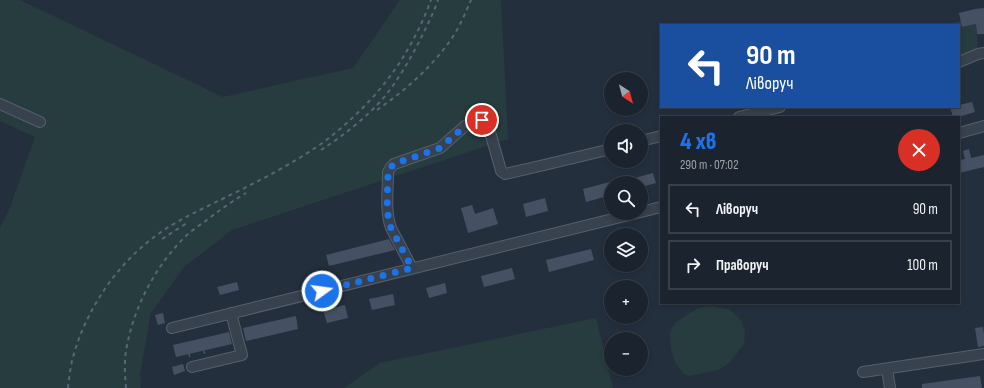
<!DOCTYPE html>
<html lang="uk">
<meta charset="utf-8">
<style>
:root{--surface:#1b232e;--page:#242b36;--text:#f1f3f6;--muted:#a0a4aa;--line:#39404a;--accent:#1a73e8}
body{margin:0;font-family:"Sofia Sans Condensed",sans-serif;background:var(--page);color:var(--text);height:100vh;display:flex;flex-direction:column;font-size:15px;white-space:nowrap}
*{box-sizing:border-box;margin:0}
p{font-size:13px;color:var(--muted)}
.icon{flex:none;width:22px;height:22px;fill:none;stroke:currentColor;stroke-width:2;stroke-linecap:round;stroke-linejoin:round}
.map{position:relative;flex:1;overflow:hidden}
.sheet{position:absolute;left:660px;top:116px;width:300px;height:188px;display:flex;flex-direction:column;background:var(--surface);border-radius:0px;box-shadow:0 2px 6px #0003,0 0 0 1px var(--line)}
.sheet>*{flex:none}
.top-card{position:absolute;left:660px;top:24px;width:300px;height:84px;border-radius:0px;box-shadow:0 2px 6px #0003,0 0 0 1px var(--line);background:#1a4fa0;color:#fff;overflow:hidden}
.needle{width:26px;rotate:144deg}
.buttons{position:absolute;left:604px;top:72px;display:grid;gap:8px}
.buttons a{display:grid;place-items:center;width:44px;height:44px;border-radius:50%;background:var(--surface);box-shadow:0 2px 6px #0003,0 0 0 1px var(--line);font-size:20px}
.pin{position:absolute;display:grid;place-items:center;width:34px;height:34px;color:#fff;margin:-17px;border:2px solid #fff;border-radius:50%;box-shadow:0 1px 4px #0007}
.me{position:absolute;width:44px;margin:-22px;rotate:76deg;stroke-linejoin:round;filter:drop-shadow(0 0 3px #0008)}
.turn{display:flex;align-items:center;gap:14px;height:84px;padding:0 20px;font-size:18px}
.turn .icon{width:52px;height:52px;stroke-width:2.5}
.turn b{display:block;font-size:28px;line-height:34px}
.round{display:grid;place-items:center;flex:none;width:42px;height:42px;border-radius:21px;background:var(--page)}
.head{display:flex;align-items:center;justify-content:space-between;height:68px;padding:0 20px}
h1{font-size:24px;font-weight:800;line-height:30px;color:var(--accent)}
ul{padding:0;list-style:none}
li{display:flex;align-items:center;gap:12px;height:50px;margin:0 8px 6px;padding:0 12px;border:2px solid var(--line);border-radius:0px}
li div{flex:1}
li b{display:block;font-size:15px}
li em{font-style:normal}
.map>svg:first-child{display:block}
.green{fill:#263c3f}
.building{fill:#455162}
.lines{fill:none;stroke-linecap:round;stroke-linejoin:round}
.minor-casing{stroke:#565f6c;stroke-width:12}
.path{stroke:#44595c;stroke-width:1.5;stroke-dasharray:3 3;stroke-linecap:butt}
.minor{stroke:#38414e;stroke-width:10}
.rail{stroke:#5a6575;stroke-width:2;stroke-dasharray:4 4;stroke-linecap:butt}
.route{stroke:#1a73e8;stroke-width:7;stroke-dasharray:0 12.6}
</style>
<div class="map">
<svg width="984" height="388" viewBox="0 0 984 388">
<rect width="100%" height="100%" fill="#242f3e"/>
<!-- green -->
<g class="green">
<polygon points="0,0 20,0 223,97 353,68 400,0 501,0 508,139 511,138 232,230 184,267 151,313 140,375 141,388 0,388 0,228 9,210 35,137 0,121"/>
<polygon points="975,9 978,54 961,61 959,53 959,25 945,25 961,21 962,27 975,25"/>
<polygon points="713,306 730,310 738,317 742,322 745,331 744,344 730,362 725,366 718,370 689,376 684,374 676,364 671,350 670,337 671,330 676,322 690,313 701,307"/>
<polygon points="596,318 613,388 344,388 380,363"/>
</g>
<!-- building -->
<g class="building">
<polygon points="984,8 984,34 977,34 976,24 962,27 959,13 975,9"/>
<polygon points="972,102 975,112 958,117 953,117 950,107 959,107 959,105"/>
<polygon points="969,149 971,158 984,155 984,167 959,173 959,160 965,159 963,151"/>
<polygon points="653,173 656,183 641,187 641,183 624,183 624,181"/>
<polygon points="610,182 611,188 611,195 586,202 583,189"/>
<polygon points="545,198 548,211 526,217 523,204"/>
<polygon points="472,205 475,214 493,208 498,224 468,233 461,208"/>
<polygon points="389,239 395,250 329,266 326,255"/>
<polygon points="591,249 594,260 549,272 546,260"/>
<polygon points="512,268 515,279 484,287 481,276"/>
<polygon points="237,282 239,290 220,295 217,287"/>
<polygon points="445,283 447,293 429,298 426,288"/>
<polygon points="393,294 395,305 372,310 369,299"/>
<polygon points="345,305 348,318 327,323 323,310"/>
<polygon points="163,313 165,323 158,325 155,315"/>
<polygon points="296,316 298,329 246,341 243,328"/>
<polygon points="983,327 984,334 984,346 978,347 975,328"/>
<polygon points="229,332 232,344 176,357 173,345"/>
<polygon points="183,364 185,371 174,375 172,367"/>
<polygon points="980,376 982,388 922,388 922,384"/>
</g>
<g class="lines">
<!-- minor casing -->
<g class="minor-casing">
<g id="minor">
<polyline points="959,62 978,54 984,53"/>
<polyline points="0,104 40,122"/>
<polyline points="739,117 780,107"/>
<polyline points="959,133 984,126"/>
<polyline points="641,141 661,136"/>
<polyline points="641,212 661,207"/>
<path d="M412,268L391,228C385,211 388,190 388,172L391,167L394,164L440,148L465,126L482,120L486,122L488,125L500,167L501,171L505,174L544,165L611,149"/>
<polyline points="172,328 637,213"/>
<polyline points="192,367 242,355 231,313"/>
<polyline points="887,369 890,388"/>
<polyline points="863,372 984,354"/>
</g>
</g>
<!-- path -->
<g class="path">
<polyline points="204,351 205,356"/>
<polyline points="189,354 190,359"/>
</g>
<!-- minor -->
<use href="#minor" class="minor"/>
<!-- rail -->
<g class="rail">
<path d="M377,110C404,91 430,69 450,41C459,28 465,14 471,0"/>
<path d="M321,150C346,134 375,111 392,87C404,70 414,52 423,34C428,23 434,12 438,0"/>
<polyline points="162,239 187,223"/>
<path d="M68,388C69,379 70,370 72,361C86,306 123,254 172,225C185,217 198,211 212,204C249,186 292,165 325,141C358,116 390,82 409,47C418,32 425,16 431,0"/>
<path d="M126,388C125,376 124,363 126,351C133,308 156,264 188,234C193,230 198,226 203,223C217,212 231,202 246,193"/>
</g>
</g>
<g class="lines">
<!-- route -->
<path class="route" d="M322,291L412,268L391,228C385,211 388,190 388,172L391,167L394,164L440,148L465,126L482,120"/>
</g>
</svg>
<div class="buttons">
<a><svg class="needle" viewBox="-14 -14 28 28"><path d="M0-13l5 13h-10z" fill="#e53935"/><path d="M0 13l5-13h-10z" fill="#a0a4aa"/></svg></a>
<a><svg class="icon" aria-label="sound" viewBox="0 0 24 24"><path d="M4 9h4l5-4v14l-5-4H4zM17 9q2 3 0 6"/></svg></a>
<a><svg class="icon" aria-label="search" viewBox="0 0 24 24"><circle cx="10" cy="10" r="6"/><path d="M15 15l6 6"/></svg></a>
<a><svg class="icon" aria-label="layers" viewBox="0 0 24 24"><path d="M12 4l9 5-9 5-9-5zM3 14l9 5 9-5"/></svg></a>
<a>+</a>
<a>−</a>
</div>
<div class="pin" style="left:482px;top:120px;background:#d93025"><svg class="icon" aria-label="arrive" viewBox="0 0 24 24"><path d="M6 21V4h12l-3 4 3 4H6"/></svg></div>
<svg class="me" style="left:322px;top:291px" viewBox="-20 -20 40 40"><circle r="17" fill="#1a73e8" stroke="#fff" stroke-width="3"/><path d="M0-11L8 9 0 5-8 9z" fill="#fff"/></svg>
<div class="top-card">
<div class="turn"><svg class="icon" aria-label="left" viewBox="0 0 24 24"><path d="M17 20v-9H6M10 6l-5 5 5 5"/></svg><div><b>90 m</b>Ліворуч</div></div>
</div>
<section class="sheet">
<div class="head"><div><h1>4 хв</h1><p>290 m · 07:02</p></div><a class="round" style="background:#d93025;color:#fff"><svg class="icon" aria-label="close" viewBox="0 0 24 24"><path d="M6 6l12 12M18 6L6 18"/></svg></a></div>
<ul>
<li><svg class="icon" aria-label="left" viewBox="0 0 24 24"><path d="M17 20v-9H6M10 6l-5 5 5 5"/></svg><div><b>Ліворуч</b></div><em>90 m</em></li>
<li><svg class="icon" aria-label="right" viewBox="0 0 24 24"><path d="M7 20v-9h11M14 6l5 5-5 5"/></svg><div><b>Праворуч</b></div><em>100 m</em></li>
</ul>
</section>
</div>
